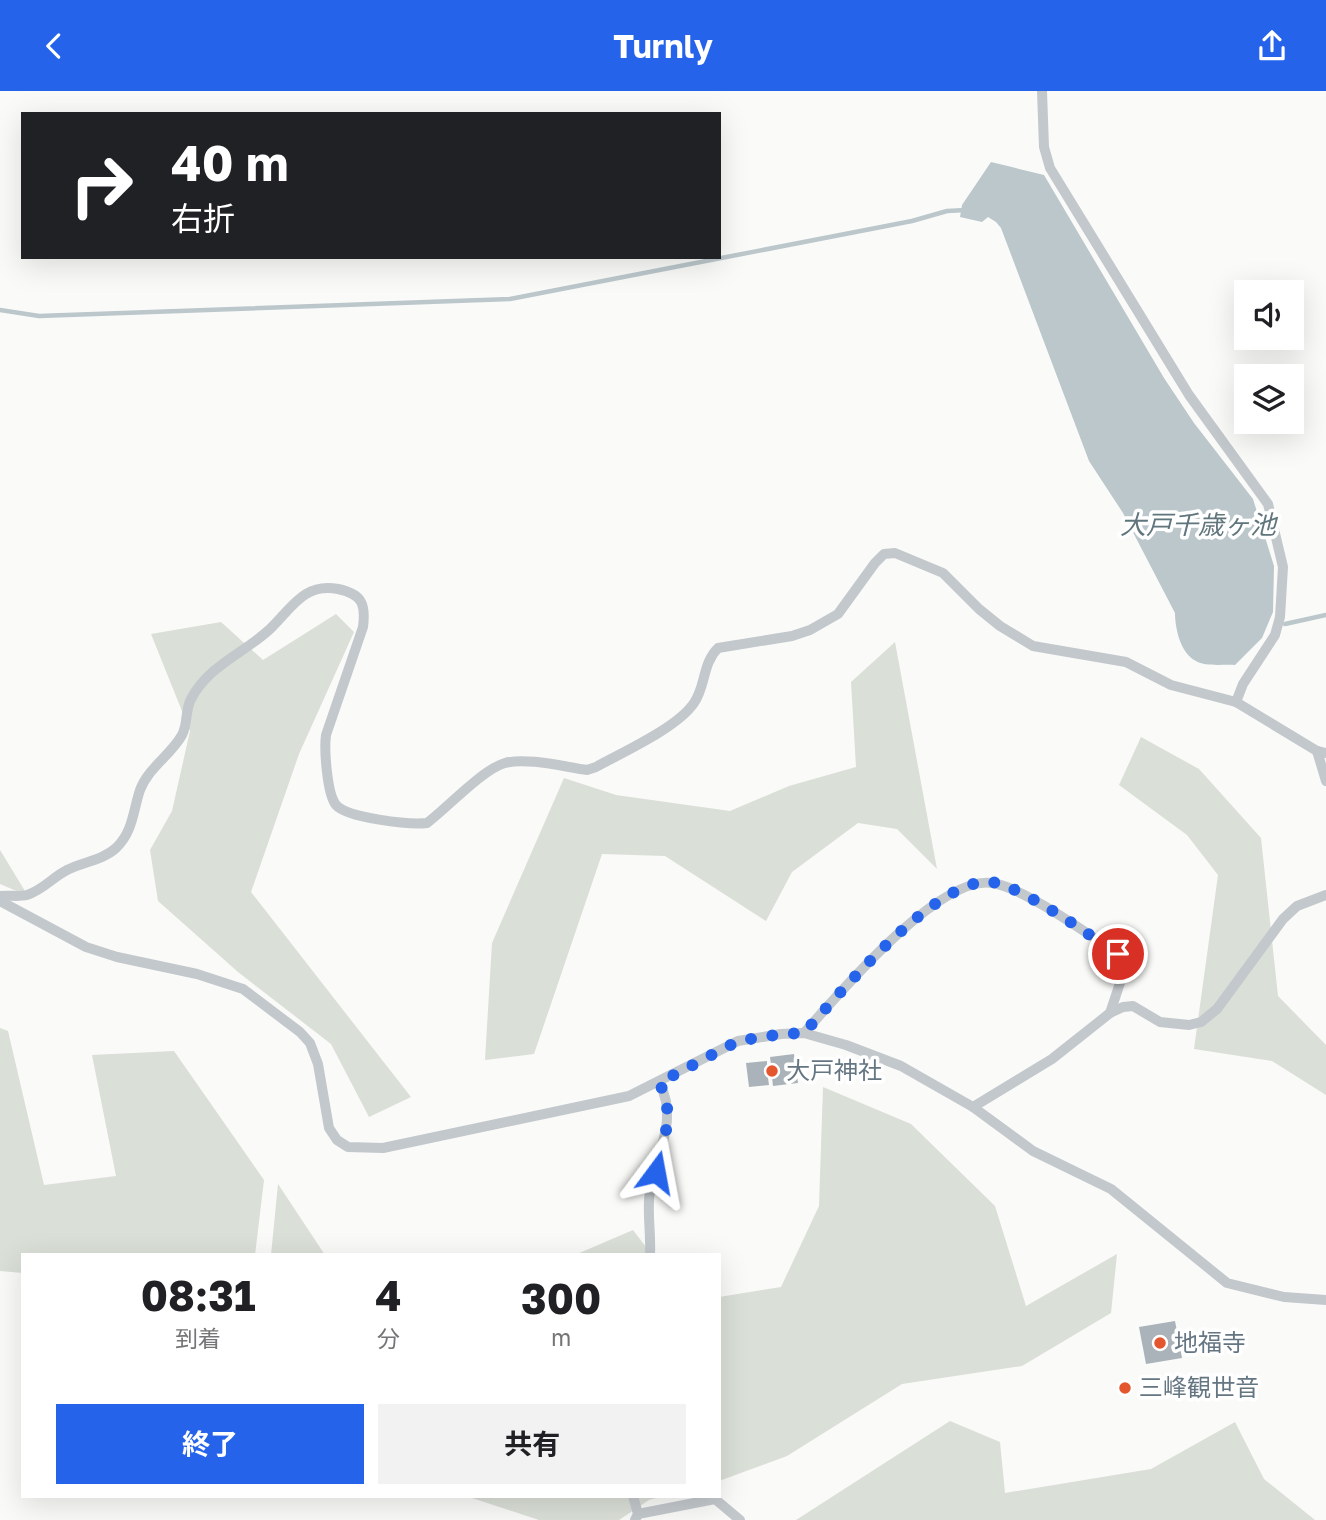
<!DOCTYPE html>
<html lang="ja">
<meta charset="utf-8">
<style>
:root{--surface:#fff;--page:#f2f2f2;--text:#202124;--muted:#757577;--accent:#2563eb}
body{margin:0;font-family:"Golos Text","Noto Sans JP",sans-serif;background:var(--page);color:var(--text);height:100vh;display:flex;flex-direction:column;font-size:26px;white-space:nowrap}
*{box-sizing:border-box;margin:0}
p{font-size:23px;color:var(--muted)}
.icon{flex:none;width:38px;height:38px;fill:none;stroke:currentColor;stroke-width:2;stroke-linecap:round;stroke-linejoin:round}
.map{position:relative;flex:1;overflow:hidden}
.drawer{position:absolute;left:21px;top:1162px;width:700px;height:245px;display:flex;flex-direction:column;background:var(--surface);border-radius:0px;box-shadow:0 7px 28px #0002}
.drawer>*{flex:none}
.guide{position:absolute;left:21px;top:21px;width:700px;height:147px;border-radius:0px;box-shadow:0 7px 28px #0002;background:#202124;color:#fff;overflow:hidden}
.buttons{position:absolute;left:1234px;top:189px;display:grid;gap:14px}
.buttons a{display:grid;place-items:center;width:70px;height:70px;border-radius:0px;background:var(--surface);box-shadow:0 7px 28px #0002;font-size:35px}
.pin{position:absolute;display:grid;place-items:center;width:60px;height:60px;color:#fff;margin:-30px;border:4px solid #fff;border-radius:50%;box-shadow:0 2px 7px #0007}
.me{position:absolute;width:77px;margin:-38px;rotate:13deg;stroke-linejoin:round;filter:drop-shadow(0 0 5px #0008)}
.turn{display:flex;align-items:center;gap:24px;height:147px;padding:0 35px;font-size:32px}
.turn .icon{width:91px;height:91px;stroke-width:2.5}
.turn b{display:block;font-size:49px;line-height:60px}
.eta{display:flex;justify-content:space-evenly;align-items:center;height:119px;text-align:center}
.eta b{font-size:42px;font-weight:700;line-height:49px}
.primary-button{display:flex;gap:14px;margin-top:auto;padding:14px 35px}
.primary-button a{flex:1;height:80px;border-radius:0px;background:var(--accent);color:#fff;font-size:28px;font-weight:700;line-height:80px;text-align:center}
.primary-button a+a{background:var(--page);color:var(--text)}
header{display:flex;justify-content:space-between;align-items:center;height:91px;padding:0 35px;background:var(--accent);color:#fff;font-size:32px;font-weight:700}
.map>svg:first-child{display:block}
.green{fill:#dadfd7}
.water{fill:#bbc7cb}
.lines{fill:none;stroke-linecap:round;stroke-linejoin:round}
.stream{stroke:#bbc7cb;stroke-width:4.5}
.building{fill:#aab3b9}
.minor{stroke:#c3c8cc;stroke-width:10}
.route{stroke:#2563eb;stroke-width:12;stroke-dasharray:0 21.6}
.poi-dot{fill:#e4572e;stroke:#fff;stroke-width:2.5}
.labels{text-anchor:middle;stroke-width:7;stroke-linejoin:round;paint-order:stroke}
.poi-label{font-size:24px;fill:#657683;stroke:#fff;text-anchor:start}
.water-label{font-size:26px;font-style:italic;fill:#60757c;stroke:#fff}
</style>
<header><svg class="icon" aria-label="back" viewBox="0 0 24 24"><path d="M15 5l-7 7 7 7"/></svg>Turnly<svg class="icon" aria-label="share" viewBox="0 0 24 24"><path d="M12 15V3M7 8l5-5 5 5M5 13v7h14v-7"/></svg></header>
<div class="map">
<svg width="1326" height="1429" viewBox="0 0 1326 1429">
<rect width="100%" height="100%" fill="#fafaf8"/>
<!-- green -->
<g class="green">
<polygon points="336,523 354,541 299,663 251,801 411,1006 369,1026 331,953 238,881 158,810 150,759 172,720 190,640 151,543 221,531 263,569"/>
<polygon points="895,551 937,778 897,738 858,732 792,781 766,830 665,765 602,763 534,963 485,969 492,852 564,687 616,704 730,720 789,695 856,676 851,591"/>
<polygon points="1141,646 1199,678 1261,747 1278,905 1326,954 1326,1004 1272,970 1194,958 1218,784 1187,744 1119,694"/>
<polygon points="0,759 28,805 0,793"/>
<polygon points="0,937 8,940 44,1094 116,1085 92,964 174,960 264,1089 255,1164 23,1164 23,1182 0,1180"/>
<polygon points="823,996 911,1033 995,1115 1026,1215 1117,1163 1111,1222 1022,1275 902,1293 787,1365 719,1390 719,1206 781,1196 819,1115"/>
<polygon points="278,1093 325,1164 271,1164"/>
<polygon points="633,1139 652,1164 571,1164 577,1163"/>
<polygon points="950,1330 1000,1351 1005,1402 1151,1378 1235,1331 1264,1388 1315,1429 796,1429"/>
<polygon points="466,1405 663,1405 649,1409 619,1429 539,1429"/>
</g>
<!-- water -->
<path class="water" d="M991,71L1044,84L1164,287L1194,332L1253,408L1274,475L1273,521L1262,547L1235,574C1224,573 1206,576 1196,570C1181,563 1175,538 1175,522L1123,422L1089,370L1001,137L996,131L988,126L982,131L960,126L962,114Z"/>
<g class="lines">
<!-- stream -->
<g class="stream">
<polyline points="0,219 39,225 510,208 912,130 947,120 966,119"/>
<polyline points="1285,533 1326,524"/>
</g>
</g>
<!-- building -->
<g class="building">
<polygon points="794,963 798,992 773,995 772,987 768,987 769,994 749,996 746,972 767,970 767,974 771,974 770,966"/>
<polygon points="1175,1230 1182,1267 1146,1273 1139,1236"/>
<polygon points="1129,1292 1131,1301 1120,1303 1118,1293"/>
</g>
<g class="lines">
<!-- minor -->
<g class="minor">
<polyline points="1042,0 1044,56 1050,77 1189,304 1268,413 1283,476 1280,526 1275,544 1243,593 1236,611"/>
<polyline points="1317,660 1326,690"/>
<path d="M0,805C8,804 19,806 27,804C43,799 53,786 67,779C83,771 103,769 116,757C133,741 133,720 140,699C148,677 171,664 182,644C188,633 185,619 191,608C209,574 243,563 270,538C291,518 304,491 338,498C362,503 366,513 363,536L326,644C324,658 327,703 336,714C347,727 410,734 427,732C447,717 483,678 505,672C526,666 565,676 587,679L596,676C623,661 677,637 694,612C706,595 702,573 718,557L792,545L810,539L838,523L875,472L884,463L895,462L943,482L979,518L1000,535L1033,555L1126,571L1171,594L1236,611L1317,660L1326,662"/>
<polyline points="0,810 86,856 117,866 197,883 243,898 300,941 310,952 318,973 329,1037 337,1049 348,1056 383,1057 629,1005 738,950 781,943 804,942 846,954 901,975 973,1016 1033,1060 1111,1098 1227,1192 1284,1206 1326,1209"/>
<path d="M804,942C838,904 938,784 992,792C1023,796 1089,844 1118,863L1121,889L1110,922"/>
<polyline points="973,1016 1052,968 1110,922 1123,916 1133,915 1160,931 1189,934 1201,931 1217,918 1283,828 1297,815 1326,804"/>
<path d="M650,1164C651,1146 648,1127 649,1109C652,1070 681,1029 659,992"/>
<polyline points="633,1405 638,1423 635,1429"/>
<polyline points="638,1423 715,1408 740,1429"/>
</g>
</g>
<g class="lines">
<!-- route -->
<path class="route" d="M656,1081C663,1052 676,1020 659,992L738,950L781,943L804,942C838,904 939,784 992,791C1023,796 1089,844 1118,863"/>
</g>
<!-- markers -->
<g class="poi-dot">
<circle cx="772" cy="980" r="7"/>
<circle cx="1160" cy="1252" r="7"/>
<circle cx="1125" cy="1297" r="7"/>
</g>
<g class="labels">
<!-- poi labels -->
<g class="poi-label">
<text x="786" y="988">大戸神社</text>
<text x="1174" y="1260">地福寺</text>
<text x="1139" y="1305">三峰観世音</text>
</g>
<!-- water labels -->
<g class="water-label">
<text x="1198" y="443">大戸千歳ヶ池</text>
</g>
</g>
</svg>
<div class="buttons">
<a><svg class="icon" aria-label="sound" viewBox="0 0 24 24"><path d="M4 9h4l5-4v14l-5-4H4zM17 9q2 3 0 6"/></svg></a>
<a><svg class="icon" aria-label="layers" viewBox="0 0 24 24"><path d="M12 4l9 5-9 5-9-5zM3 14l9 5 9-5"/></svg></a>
</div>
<div class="pin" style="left:1118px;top:863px;background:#d93025"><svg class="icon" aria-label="arrive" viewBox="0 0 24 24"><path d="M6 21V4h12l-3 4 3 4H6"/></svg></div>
<svg class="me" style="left:656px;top:1081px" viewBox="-20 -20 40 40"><path d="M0-17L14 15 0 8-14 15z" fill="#2563eb" stroke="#fff" stroke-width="4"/></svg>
<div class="guide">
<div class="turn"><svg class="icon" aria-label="right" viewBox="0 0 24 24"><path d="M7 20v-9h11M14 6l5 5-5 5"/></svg><div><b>40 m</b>右折</div></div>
</div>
<section class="drawer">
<div class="eta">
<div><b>08:31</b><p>到着</p></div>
<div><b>4</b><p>分</p></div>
<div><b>300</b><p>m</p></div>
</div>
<div class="primary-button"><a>終了</a><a>共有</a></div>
</section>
</div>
